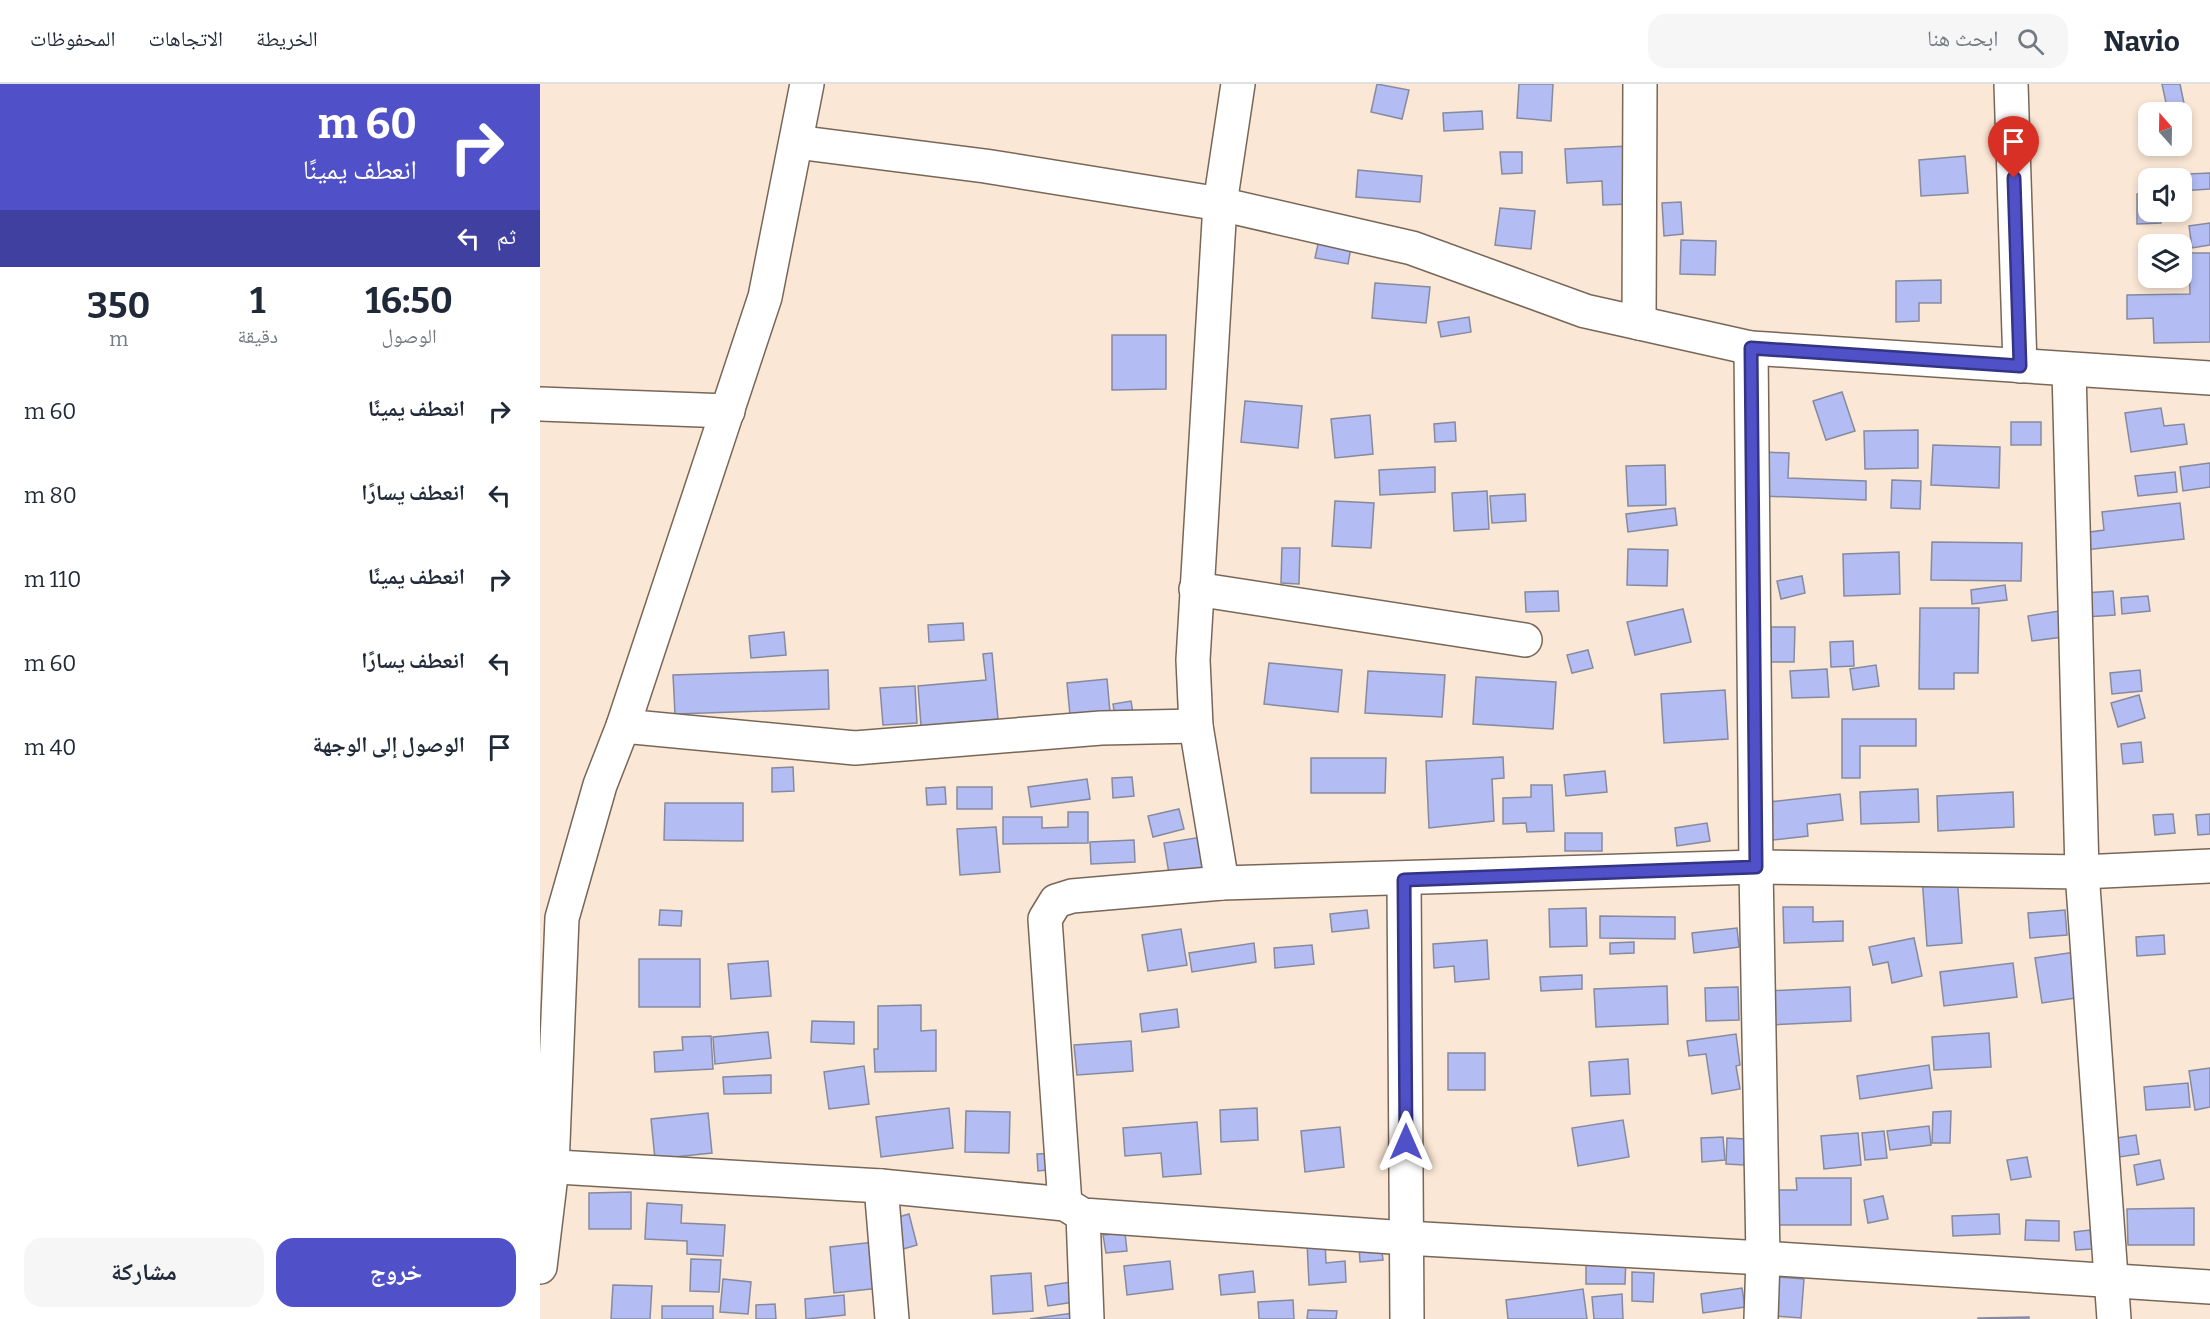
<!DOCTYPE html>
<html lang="ar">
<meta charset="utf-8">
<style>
:root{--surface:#fff;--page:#f6f6f7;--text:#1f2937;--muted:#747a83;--line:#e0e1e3;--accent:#5051c8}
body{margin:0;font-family:Bitter,"Noto Naskh Arabic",serif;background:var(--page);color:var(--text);direction:rtl;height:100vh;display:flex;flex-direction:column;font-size:22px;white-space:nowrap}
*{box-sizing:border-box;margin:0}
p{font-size:20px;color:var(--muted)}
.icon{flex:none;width:33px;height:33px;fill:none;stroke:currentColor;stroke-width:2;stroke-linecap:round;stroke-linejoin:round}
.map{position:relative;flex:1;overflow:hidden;direction:ltr}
.panel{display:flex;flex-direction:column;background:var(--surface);width:540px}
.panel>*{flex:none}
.hud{background:#5051c8;color:#fff;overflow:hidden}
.needle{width:39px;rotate:340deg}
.fabs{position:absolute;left:1598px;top:18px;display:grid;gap:12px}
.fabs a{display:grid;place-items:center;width:54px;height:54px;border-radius:12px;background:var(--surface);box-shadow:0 3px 9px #0003;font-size:30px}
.pin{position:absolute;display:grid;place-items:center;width:51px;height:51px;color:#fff;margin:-62px -26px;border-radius:50% 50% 50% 0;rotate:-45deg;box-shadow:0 0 6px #0007}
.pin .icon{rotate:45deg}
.me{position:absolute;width:66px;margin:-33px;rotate:0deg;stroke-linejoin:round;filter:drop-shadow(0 0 4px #0008)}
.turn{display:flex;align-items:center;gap:21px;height:126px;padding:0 24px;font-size:27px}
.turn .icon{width:78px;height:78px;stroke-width:2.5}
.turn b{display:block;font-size:42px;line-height:51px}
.then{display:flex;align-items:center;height:57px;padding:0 24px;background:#0003;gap:12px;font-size:22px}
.eta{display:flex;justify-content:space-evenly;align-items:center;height:102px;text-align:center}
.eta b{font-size:36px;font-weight:700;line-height:42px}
.action{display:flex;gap:12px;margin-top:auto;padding:12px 24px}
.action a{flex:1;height:69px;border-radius:18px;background:var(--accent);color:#fff;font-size:24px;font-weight:700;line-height:69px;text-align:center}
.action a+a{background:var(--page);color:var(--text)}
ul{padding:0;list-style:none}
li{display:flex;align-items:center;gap:18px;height:84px;padding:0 24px}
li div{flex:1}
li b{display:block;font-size:22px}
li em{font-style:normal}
header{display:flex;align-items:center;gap:36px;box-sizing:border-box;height:84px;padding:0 30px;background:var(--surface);border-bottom:2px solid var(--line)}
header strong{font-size:28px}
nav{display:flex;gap:33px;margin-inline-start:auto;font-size:21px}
.search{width:420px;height:54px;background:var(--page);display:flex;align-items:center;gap:15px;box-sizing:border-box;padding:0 21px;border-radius:18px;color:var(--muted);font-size:22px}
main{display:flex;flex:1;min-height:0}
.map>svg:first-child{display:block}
.building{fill:#b3bcf3;stroke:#868a9f;stroke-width:1.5}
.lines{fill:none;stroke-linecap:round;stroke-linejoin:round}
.minor-casing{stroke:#786758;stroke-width:36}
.minor{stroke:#fff;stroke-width:33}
.route-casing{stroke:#343582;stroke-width:15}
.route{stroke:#5051c8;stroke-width:10}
</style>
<header>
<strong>Navio</strong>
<div class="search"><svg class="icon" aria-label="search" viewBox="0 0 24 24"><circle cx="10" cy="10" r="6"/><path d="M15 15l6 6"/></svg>ابحث هنا</div>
<nav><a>الخريطة</a><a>الاتجاهات</a><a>المحفوظات</a></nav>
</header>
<main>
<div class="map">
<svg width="1670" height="1235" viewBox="0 0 1670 1235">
<rect width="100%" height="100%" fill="#fbe7d5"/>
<!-- building -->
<g class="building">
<polygon points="837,0 869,6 862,35 831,28"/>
<polygon points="979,0 1013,0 1011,37 977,34"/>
<polygon points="1622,0 1640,0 1646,29 1628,28"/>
<polygon points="942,27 943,45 904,47 903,29"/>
<polygon points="1088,62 1091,120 1063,121 1062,97 1027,99 1025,65"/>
<polygon points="960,68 982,68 982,89 962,90"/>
<polygon points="1425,72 1428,109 1381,112 1379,76"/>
<polygon points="818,86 882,92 880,118 816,113"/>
<polygon points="1670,89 1670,105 1641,107 1641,94 1626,94 1626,91"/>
<polygon points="1597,110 1608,110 1608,128 1621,128 1621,139 1597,140"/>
<polygon points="1141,118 1143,150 1124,152 1122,119"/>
<polygon points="960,124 995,127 991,165 955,161"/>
<polygon points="1670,139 1670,161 1652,164 1649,142"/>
<polygon points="780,151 812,158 808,180 775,174"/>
<polygon points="1141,156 1176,157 1175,191 1140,190"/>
<polygon points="1649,169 1670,169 1670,258 1614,259 1613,234 1587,235 1587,211 1650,210"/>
<polygon points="1401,196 1401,219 1379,219 1379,237 1356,238 1356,197"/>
<polygon points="835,199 890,203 886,239 832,234"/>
<polygon points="929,233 931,248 901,253 898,238"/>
<polygon points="572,251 626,251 626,305 572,306"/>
<polygon points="1302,308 1315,347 1286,356 1273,317"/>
<polygon points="705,317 762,322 758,364 701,358"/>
<polygon points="1621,324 1624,342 1644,340 1647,360 1591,368 1585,329"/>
<polygon points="830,331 833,370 795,374 791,335"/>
<polygon points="915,338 916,357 895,358 894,340"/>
<rect x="1471" y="338" width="30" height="23"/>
<polygon points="1378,346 1378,384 1325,385 1324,347"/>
<polygon points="1393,361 1460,363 1459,404 1391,401"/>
<polygon points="1224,368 1249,369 1248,394 1326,397 1326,416 1222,412"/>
<polygon points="1670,379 1670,403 1643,407 1640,383"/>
<polygon points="1125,381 1126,421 1088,422 1086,382"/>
<polygon points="895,383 895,408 840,411 839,386"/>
<polygon points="1635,388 1637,408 1598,412 1595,392"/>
<polygon points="1352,396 1381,397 1380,425 1351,424"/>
<polygon points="947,407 949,445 914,447 912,409"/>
<polygon points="985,410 986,437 952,439 950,412"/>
<polygon points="795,417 834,419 831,464 792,462"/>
<polygon points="1640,419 1644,455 1545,466 1543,449 1564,446 1562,428"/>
<polygon points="1135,424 1137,441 1088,448 1086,430"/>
<polygon points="1392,458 1482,459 1481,497 1391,496"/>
<polygon points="742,464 760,464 759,500 741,499"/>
<polygon points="1088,465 1128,466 1127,502 1087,501"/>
<polygon points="1359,468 1360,510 1304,512 1303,470"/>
<polygon points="1262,492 1265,509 1241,515 1237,497"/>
<polygon points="1465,501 1467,516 1432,520 1431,506"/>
<polygon points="1018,507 1019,527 986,528 985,508"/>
<polygon points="1573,507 1575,531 1546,533 1544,509"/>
<polygon points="1608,512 1610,527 1582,530 1581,514"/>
<polygon points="1380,524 1439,524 1438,589 1414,589 1414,605 1379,605"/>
<polygon points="1143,525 1151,558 1095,571 1087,538"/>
<polygon points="1519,527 1523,553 1492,557 1488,532"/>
<polygon points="423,539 424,556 389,558 388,541"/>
<polygon points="1231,543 1255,543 1254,578 1231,578"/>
<polygon points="244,548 246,571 211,574 209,552"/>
<polygon points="1313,557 1314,582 1291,583 1290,558"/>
<polygon points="1048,566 1053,584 1032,589 1027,571"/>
<polygon points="452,569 458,635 381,642 378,602 446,596 443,570"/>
<polygon points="729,579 802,586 798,628 724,620"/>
<polygon points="1336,581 1339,602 1313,606 1310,585"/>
<polygon points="1287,585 1289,613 1252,614 1250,587"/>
<polygon points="288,586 289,625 135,630 133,591"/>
<polygon points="1600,586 1602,607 1572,610 1570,589"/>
<polygon points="828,587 905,591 902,633 825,629"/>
<polygon points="936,593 1016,598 1013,645 933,640"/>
<polygon points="567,595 571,639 531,642 527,599"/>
<polygon points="375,602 377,639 343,641 340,604"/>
<polygon points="1185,606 1188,655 1124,659 1121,610"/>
<polygon points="1599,611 1605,634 1578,643 1571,619"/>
<polygon points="591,617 594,635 576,638 573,620"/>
<polygon points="1302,635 1376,635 1376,662 1320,662 1320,694 1302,694"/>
<polygon points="1601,658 1603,678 1583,680 1581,660"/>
<polygon points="963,673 964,694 952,695 954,737 889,744 886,677"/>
<polygon points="771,674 846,674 845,709 771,709"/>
<polygon points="253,683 254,707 232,708 232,684"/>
<polygon points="1065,687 1067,708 1026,712 1024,691"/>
<polygon points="592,693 594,712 573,714 572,694"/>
<polygon points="547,695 550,715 491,723 488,703"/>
<polygon points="991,701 1012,701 1014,747 987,748 986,739 963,740 963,714 991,713"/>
<polygon points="405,703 406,720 387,721 386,704"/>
<rect x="417" y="703" width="35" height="22"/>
<polygon points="1378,705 1379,738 1321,740 1320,708"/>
<polygon points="1473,708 1474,743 1398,747 1397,712"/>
<polygon points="1300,710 1303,736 1267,740 1268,752 1233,756 1229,718"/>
<polygon points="125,719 203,719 203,757 124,756"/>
<polygon points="639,725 644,745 613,753 608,732"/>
<polygon points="528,728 548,728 548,759 463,760 463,733 502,733 502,744 528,743"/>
<polygon points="1633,730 1635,749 1615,751 1613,731"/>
<polygon points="1670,730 1670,750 1658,751 1656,731"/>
<polygon points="1167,739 1170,757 1137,762 1135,744"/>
<polygon points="456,743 460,788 420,791 417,745"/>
<rect x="1025" y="749" width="37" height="18"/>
<polygon points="662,753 667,790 630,796 624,759"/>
<polygon points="594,756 595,778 551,780 550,758"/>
<polygon points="1417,791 1422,859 1387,862 1382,793"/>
<polygon points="1243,823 1273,823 1273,838 1303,837 1303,857 1244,859"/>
<polygon points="1046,824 1047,862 1010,863 1009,825"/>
<polygon points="120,826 142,827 141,842 119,841"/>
<polygon points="827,826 829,844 792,848 790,830"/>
<polygon points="1525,826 1527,851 1490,854 1488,829"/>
<polygon points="1060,832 1135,833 1135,855 1060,854"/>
<polygon points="1197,844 1199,863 1154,869 1152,849"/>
<polygon points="641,845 647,881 608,887 602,851"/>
<polygon points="1624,851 1625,870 1597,872 1596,853"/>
<polygon points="1374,854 1382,892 1352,899 1348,878 1333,881 1329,863"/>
<polygon points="947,856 949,895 915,898 914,882 894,884 893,860"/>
<polygon points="1094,858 1094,869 1070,870 1070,859"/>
<polygon points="714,859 716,878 652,888 649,869"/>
<polygon points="772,861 774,880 735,884 734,864"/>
<polygon points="1535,868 1542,913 1502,919 1495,874"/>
<rect x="99" y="875" width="61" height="48"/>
<polygon points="228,877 231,912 191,915 188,880"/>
<polygon points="1473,879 1477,913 1404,922 1400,888"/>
<polygon points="1042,891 1042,905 1001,907 1000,893"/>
<polygon points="1127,902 1128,940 1056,943 1054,905"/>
<polygon points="1198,903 1199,936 1166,937 1165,904"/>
<polygon points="1310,903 1311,937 1228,941 1226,907"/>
<polygon points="381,921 381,947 396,946 396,987 335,988 334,965 338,965 338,922"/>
<polygon points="637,925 639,943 602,948 600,930"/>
<polygon points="272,937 314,938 314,960 271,958"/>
<polygon points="228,948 231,974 175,980 173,953"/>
<polygon points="1449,949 1451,983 1394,986 1392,953"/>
<polygon points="1196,950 1200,981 1196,982 1200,1005 1172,1010 1166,970 1149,972 1147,957"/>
<polygon points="171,952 173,985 115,988 114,968 143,966 142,953"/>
<polygon points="591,957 593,987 537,991 534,961"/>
<rect x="908" y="969" width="37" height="37"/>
<polygon points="1088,975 1090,1010 1051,1012 1049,978"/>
<polygon points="1389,981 1392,1004 1320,1015 1317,992"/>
<polygon points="324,982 329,1020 289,1025 284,988"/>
<polygon points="1670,984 1670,1023 1655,1026 1649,987"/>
<polygon points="231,991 231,1009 184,1010 183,993"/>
<polygon points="1648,999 1650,1023 1606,1026 1604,1003"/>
<polygon points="409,1024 413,1064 341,1073 336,1033"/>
<polygon points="717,1024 718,1056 681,1058 680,1026"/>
<polygon points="426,1027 470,1028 469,1069 425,1068"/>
<polygon points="1411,1027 1410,1059 1392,1059 1393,1028"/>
<polygon points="168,1029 172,1069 115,1075 111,1035"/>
<polygon points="1083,1036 1089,1073 1038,1082 1032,1044"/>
<polygon points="657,1038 661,1090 623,1093 621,1069 585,1072 583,1044"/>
<polygon points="1389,1042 1391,1061 1350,1066 1347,1047"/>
<polygon points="800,1043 804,1083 765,1088 761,1047"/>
<polygon points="1344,1047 1347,1074 1325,1076 1322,1049"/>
<polygon points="1318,1049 1321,1081 1284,1085 1281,1052"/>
<polygon points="1596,1051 1599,1070 1579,1073 1577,1054"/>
<polygon points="1183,1053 1185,1076 1162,1078 1161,1054"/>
<polygon points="1187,1054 1206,1055 1204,1081 1186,1080"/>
<polygon points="517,1069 517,1085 498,1087 497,1070"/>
<polygon points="1487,1073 1491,1093 1471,1096 1467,1076"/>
<polygon points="1620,1076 1624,1095 1597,1101 1594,1081"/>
<polygon points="1256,1094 1311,1094 1311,1141 1234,1141 1234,1106 1257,1106"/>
<polygon points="91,1108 91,1145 49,1145 49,1109"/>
<polygon points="1343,1112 1348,1135 1328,1139 1324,1116"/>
<polygon points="107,1119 142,1121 141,1139 185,1141 183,1172 147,1170 147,1157 105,1155"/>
<polygon points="1654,1124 1654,1161 1588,1161 1587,1125"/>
<polygon points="369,1130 377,1161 363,1165 355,1134"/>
<polygon points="1459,1130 1460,1150 1413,1152 1412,1132"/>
<polygon points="1486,1136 1519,1137 1519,1157 1485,1156"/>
<polygon points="1550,1146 1552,1165 1536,1166 1534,1148"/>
<polygon points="585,1149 587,1167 566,1169 563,1151"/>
<polygon points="785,1156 786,1179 805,1177 806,1198 769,1201 767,1158"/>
<polygon points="335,1158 340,1204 294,1209 290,1163"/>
<polygon points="841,1160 843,1176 820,1178 819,1162"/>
<polygon points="1046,1172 1086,1173 1085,1200 1046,1200"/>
<polygon points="151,1175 181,1176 179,1208 150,1207"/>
<polygon points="630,1177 633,1205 587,1211 584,1182"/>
<polygon points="713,1187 715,1208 681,1211 679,1191"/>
<polygon points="1092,1188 1114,1189 1113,1218 1092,1217"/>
<polygon points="491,1189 493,1227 453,1230 451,1192"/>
<polygon points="1238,1193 1264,1195 1261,1234 1235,1232"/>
<polygon points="183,1195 211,1198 208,1230 180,1228"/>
<polygon points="531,1198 534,1218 508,1222 505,1202"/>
<polygon points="73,1201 112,1202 110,1235 71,1235"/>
<polygon points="1202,1204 1205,1223 1163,1229 1161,1210"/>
<polygon points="1043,1205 1047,1235 968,1235 966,1216"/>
<polygon points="1082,1210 1083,1235 1054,1235 1052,1213"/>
<polygon points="304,1211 305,1231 266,1235 265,1215"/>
<polygon points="753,1216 754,1235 719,1235 718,1218"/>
<polygon points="235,1220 236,1235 216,1235 216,1221"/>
<rect x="122" y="1222" width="51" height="13"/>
<polygon points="768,1226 797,1227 796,1235 767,1235"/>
<polygon points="533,1229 534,1235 490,1235"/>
<polygon points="1489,1233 1489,1235 1438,1235 1438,1234"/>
</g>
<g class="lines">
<!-- minor casing -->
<g class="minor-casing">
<g id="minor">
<polyline points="1471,0 1480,282"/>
<polyline points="256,58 445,82 680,120 872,164 1045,227 1211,264 1670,294"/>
<polyline points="1099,239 1100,0"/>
<polyline points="1211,264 1216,783 1223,1174 1221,1235"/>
<polyline points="1529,286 1542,788 1574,1235"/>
<polyline points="0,320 188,327"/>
<polyline points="656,505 985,556"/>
<polyline points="83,642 315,664 561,644 656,642"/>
<polyline points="864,796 867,1235"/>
<polyline points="682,799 656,642 653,576 680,120 698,0"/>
<polyline points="0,1082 341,1102 525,1120 543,1131 866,1154 1223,1174 1670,1203"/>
<polyline points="341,1102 352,1235"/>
<polyline points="525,1120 505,835 516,817 532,812 682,799 1216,783 1542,788 1670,782"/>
<polyline points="543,1131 547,1235"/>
<polyline points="0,1183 12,1083 22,834 60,701 83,642 225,213 267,0"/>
</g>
</g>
<!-- minor -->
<use href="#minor" class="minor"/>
</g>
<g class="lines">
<!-- route casing -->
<g class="route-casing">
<polyline id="route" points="866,1058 864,796 1216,783 1211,264 1480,282 1474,94"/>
</g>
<!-- route -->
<use href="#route" class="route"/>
</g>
</svg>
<div class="fabs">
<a><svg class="needle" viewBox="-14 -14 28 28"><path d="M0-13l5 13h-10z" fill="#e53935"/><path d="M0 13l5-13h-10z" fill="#747a83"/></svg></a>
<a><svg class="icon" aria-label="sound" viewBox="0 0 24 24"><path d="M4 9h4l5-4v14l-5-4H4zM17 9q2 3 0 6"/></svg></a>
<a><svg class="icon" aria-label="layers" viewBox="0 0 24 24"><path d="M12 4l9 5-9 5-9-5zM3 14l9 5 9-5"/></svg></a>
</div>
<div class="pin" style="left:1474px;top:94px;background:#d93025"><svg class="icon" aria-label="arrive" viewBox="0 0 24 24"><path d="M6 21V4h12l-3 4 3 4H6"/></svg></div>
<svg class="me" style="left:866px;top:1058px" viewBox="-20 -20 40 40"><path d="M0-17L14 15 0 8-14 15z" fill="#5051c8" stroke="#fff" stroke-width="4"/></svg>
</div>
<section class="panel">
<div class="hud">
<div class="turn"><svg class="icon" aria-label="right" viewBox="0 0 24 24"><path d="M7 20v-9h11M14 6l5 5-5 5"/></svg><div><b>60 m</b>انعطف يمينًا</div></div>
<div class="then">ثم<svg class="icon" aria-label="left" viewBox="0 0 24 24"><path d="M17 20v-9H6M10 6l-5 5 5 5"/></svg></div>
</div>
<div class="eta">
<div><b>16:50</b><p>الوصول</p></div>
<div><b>1</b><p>دقيقة</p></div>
<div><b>350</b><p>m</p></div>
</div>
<ul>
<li><svg class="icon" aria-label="right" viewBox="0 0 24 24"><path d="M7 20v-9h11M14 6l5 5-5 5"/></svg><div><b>انعطف يمينًا</b></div><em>60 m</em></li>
<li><svg class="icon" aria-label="left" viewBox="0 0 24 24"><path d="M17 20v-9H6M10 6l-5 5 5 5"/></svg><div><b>انعطف يسارًا</b></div><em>80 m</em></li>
<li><svg class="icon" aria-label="right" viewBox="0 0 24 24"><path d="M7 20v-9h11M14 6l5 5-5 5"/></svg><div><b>انعطف يمينًا</b></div><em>110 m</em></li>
<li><svg class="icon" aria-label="left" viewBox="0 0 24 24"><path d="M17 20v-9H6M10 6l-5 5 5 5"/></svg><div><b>انعطف يسارًا</b></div><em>60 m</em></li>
<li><svg class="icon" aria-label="arrive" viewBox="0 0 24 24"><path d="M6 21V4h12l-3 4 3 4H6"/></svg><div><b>الوصول إلى الوجهة</b></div><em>40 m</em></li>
</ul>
<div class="action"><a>خروج</a><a>مشاركة</a></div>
</section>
</main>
